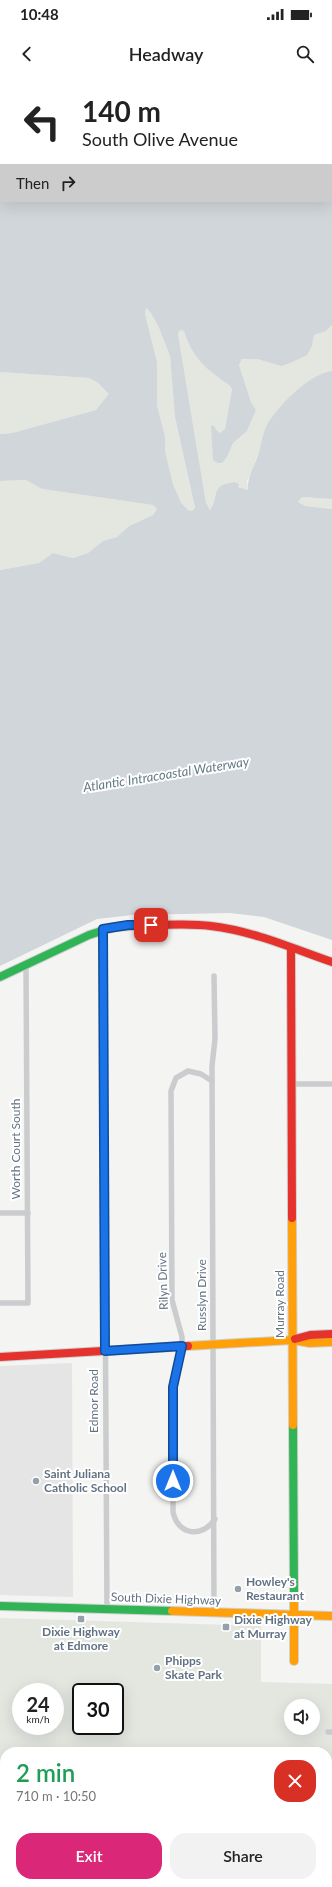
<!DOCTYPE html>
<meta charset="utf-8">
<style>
:root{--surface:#fff;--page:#f2f2f2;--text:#222;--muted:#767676;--accent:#db2777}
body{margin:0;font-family:Lato,sans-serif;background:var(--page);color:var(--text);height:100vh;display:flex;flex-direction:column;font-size:15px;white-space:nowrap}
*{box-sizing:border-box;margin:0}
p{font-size:13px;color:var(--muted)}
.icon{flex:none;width:22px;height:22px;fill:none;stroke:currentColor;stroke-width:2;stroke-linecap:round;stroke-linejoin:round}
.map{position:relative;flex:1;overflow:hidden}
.side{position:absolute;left:0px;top:1667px;width:332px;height:140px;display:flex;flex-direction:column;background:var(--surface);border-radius:16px 16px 0 0;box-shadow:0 4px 16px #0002}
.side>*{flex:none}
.banner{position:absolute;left:0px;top:0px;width:332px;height:122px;box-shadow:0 4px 16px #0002;background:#fff;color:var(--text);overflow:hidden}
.tools{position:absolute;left:284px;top:1619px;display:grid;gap:8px}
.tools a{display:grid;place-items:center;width:36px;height:36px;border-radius:50%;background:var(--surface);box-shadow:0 4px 16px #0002;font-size:20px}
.speed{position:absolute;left:12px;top:1603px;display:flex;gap:8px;font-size:20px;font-weight:700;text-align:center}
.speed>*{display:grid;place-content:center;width:52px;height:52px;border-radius:50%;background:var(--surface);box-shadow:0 4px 16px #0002;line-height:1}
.speed small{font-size:10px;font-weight:400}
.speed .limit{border:2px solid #111;border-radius:6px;background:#fff;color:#111}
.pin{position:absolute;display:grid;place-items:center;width:34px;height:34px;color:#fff;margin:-17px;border-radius:8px;box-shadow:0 2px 6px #0006}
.me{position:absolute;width:44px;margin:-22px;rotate:0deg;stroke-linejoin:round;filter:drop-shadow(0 0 3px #0008)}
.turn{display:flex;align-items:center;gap:14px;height:84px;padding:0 16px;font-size:18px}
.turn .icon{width:52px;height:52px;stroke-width:2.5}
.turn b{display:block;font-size:28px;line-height:34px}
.then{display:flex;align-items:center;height:38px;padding:0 16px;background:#0003;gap:8px;font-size:15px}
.round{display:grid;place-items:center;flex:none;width:42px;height:42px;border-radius:16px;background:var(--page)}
.summary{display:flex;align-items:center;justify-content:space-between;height:68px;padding:0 16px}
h1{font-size:24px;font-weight:600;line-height:30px;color:#1e9e55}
.cta{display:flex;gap:8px;margin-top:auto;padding:8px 16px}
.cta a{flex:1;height:46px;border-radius:16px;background:var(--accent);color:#fff;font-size:16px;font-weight:600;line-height:46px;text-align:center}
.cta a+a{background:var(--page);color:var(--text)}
.status{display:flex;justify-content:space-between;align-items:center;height:28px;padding:0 20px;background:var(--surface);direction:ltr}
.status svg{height:11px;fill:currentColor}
header{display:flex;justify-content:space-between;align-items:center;height:52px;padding:0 16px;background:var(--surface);font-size:18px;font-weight:600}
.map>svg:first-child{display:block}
.built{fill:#e4e5e4}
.green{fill:#e3e7e0;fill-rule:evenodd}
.water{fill:#d0d6da;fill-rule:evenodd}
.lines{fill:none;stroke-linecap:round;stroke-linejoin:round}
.fast-casing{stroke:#d0d2d2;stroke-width:10}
.slow-casing{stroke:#d0d2d2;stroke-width:10}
.jam-casing{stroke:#d0d2d2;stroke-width:10}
.street{stroke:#cbcccd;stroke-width:5.5}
.fast{stroke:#30b455;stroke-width:8}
.slow{stroke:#ff9f0a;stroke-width:8}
.jam{stroke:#e5322d;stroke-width:8}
.route-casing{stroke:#114b97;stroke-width:10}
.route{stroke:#1a73e8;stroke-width:7}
.poi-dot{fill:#95a0aa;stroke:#fff;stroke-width:1.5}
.labels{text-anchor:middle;stroke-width:4;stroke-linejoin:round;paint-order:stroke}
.street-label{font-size:12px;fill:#627283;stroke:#fff}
.poi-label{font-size:12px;font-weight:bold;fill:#627283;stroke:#fff;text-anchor:start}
.water-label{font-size:13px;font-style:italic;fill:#637a87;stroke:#fff}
</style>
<div class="status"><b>10:48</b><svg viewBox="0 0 49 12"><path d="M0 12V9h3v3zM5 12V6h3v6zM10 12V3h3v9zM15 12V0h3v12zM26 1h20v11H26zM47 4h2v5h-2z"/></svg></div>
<header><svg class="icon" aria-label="back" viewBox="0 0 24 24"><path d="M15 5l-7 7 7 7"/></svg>Headway<svg class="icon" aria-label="search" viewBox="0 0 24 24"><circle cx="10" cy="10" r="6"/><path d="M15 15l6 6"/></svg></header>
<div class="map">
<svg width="332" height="1807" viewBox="0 0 332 1807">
<rect width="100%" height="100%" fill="#f4f4f2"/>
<!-- built -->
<polygon class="built" points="72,1283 73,1517 0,1515 0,1286"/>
<!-- green -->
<g class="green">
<polygon points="146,228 151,233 159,248 170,276 175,337 195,429 192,431 188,430 181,424 173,404 165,371 165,356 157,325 157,282 145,234"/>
<path d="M332,245V291L328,292L281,328L268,344L253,388L247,401L248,410L238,407L215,415L213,427L210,430L206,423L178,254L180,250L184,251C192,278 207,290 229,305L232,309L225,349L219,353L213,345L211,346L213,359L227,377L233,363L247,351L256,330L251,322L239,285L242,279H257L281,286L312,266L314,255L326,251Z"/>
<polygon points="0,292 89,298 97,302 110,314 96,330 12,353 0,354"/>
<polygon points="26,400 42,409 153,425 157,429 153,435 129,446 117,457 103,461 88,473 73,478 53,473 39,483 0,490 0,401"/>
<polygon points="302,417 332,419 332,429 305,426 298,422"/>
<path d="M0,1538L261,1546V1602L332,1604V1807H0ZM21,1612H55V1646H21ZM81,1612H115V1646H81ZM291,1626H313V1648H291ZM5,1672H327V1802H5Z"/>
</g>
<!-- water -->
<path class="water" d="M2,0L35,1H1V121H331V1H133L332,0V245L326,251L314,255L312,266L307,275L290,283L281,286L257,279H242L239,285L251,322L256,330L247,351L233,363L227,377L222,383H218L213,380L211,346L213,345L219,353L225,349L232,309L229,305C207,290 192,278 184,251L180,250L178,254L206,423L210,430C216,424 213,412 221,406C224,404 230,403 234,402L239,404L238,407L248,410C247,398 253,389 257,378C261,367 262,355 267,345C277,327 310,293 332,291V419L302,417L298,422L305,426L332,429V860L264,837L230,833L132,835L97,839L0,886V490L39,483L53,473L73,478L88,473L103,461L117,457L129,446L153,435L157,429L153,425L42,409L26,400L0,401V354L12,353L96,330L109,314L97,302L89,298L0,292V1ZM146,228L151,233L159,248L170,276L175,337L195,428L192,431L188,430L181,423L173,404L165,371V356L157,325V282L145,234Z"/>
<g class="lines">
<!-- fast casing -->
<g class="fast-casing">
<g id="fast">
<polyline points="0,897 89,855 114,847 149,845"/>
<polyline points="293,1345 294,1517"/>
<polyline points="0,1526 172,1531"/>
</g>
</g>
<!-- slow casing -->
<g class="slow-casing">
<g id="slow">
<polyline points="292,1138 293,1345"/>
<polyline points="188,1266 293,1260 310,1263 332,1262"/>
<polyline points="294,1517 294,1581"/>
<polyline points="172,1531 332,1536"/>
</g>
</g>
<!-- jam casing -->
<g class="jam-casing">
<g id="jam">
<path d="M149,845C169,845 190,843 211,846C253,851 292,868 332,882"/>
<polyline points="291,868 292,1138"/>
<polyline points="295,1259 310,1255 332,1254"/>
<polyline points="0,1277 188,1266"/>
</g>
</g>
<!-- street -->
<g class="street">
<polyline points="103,849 107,1530"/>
<polyline points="214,896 215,959 212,986 214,1533"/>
<path d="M212,1001L201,994L188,991L176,998L171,1011L172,1220L182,1257V1266L173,1307V1432C178,1456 203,1458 215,1439"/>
<polyline points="291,1004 332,1004"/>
<polyline points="0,1133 28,1133"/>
<polyline points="0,1223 28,1223 26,886"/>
<polyline points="328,1652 332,1652"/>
</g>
<!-- fast -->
<use href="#fast" class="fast"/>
<!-- slow -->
<use href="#slow" class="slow"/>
<!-- jam -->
<use href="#jam" class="jam"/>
</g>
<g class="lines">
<!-- route casing -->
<g class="route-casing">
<polyline id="route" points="151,845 128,845 103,849 105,1271 182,1266 173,1307 173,1401"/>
</g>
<!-- route -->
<use href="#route" class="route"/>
</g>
<!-- markers -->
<g class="poi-dot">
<circle cx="36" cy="1401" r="4"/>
<circle cx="238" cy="1509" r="4"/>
<rect x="77" y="1535" width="8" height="8" rx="2"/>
<rect x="222" y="1543" width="8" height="8" rx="2"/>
<circle cx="157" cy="1588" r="4"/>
</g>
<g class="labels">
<!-- street labels -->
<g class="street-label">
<text transform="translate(16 1069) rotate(-90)" y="4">Worth Court South</text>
<text transform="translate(163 1201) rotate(-92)" y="4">Rilyn Drive</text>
<text transform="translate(202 1215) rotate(-90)" y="4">Russlyn Drive</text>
<text transform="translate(280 1224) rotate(-90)" y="4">Murray Road</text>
<text transform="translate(94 1321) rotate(-90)" y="4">Edmor Road</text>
<text transform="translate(166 1519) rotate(2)" y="4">South Dixie Highway</text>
</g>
<!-- poi labels -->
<g class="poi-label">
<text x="44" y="1398">Saint Juliana<tspan x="44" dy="14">Catholic School</tspan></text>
<text x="246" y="1506">Howley's<tspan x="246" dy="14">Restaurant</tspan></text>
<text x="234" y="1544">Dixie Highway<tspan x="234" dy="14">at Murray</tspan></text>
<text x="81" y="1556" text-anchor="middle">Dixie Highway<tspan x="81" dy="14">at Edmore</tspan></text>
<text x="165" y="1585">Phipps<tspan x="165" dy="14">Skate Park</tspan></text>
</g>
<!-- water labels -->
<g class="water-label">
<text transform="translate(166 694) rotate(-9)" y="5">Atlantic Intracoastal Waterway</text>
</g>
</g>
</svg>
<div class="tools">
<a><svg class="icon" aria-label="sound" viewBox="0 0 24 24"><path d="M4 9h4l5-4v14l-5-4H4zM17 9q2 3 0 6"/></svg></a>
</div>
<div class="speed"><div>24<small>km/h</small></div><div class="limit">30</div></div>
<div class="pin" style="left:151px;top:845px;background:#d93025"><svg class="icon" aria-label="arrive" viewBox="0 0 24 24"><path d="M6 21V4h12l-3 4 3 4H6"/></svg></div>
<svg class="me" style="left:173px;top:1401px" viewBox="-20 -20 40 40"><circle r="17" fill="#1a73e8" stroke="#fff" stroke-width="3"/><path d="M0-11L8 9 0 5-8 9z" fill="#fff"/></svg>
<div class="banner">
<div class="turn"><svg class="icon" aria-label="left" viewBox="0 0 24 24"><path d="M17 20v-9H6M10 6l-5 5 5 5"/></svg><div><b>140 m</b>South Olive Avenue</div></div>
<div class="then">Then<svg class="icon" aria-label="right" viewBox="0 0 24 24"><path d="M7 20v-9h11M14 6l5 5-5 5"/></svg></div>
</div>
<section class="side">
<div class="summary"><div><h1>2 min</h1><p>710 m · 10:50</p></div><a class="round" style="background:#d93025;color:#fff"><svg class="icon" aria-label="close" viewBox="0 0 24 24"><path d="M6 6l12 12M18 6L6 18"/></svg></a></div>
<div class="cta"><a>Exit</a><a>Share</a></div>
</section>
</div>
